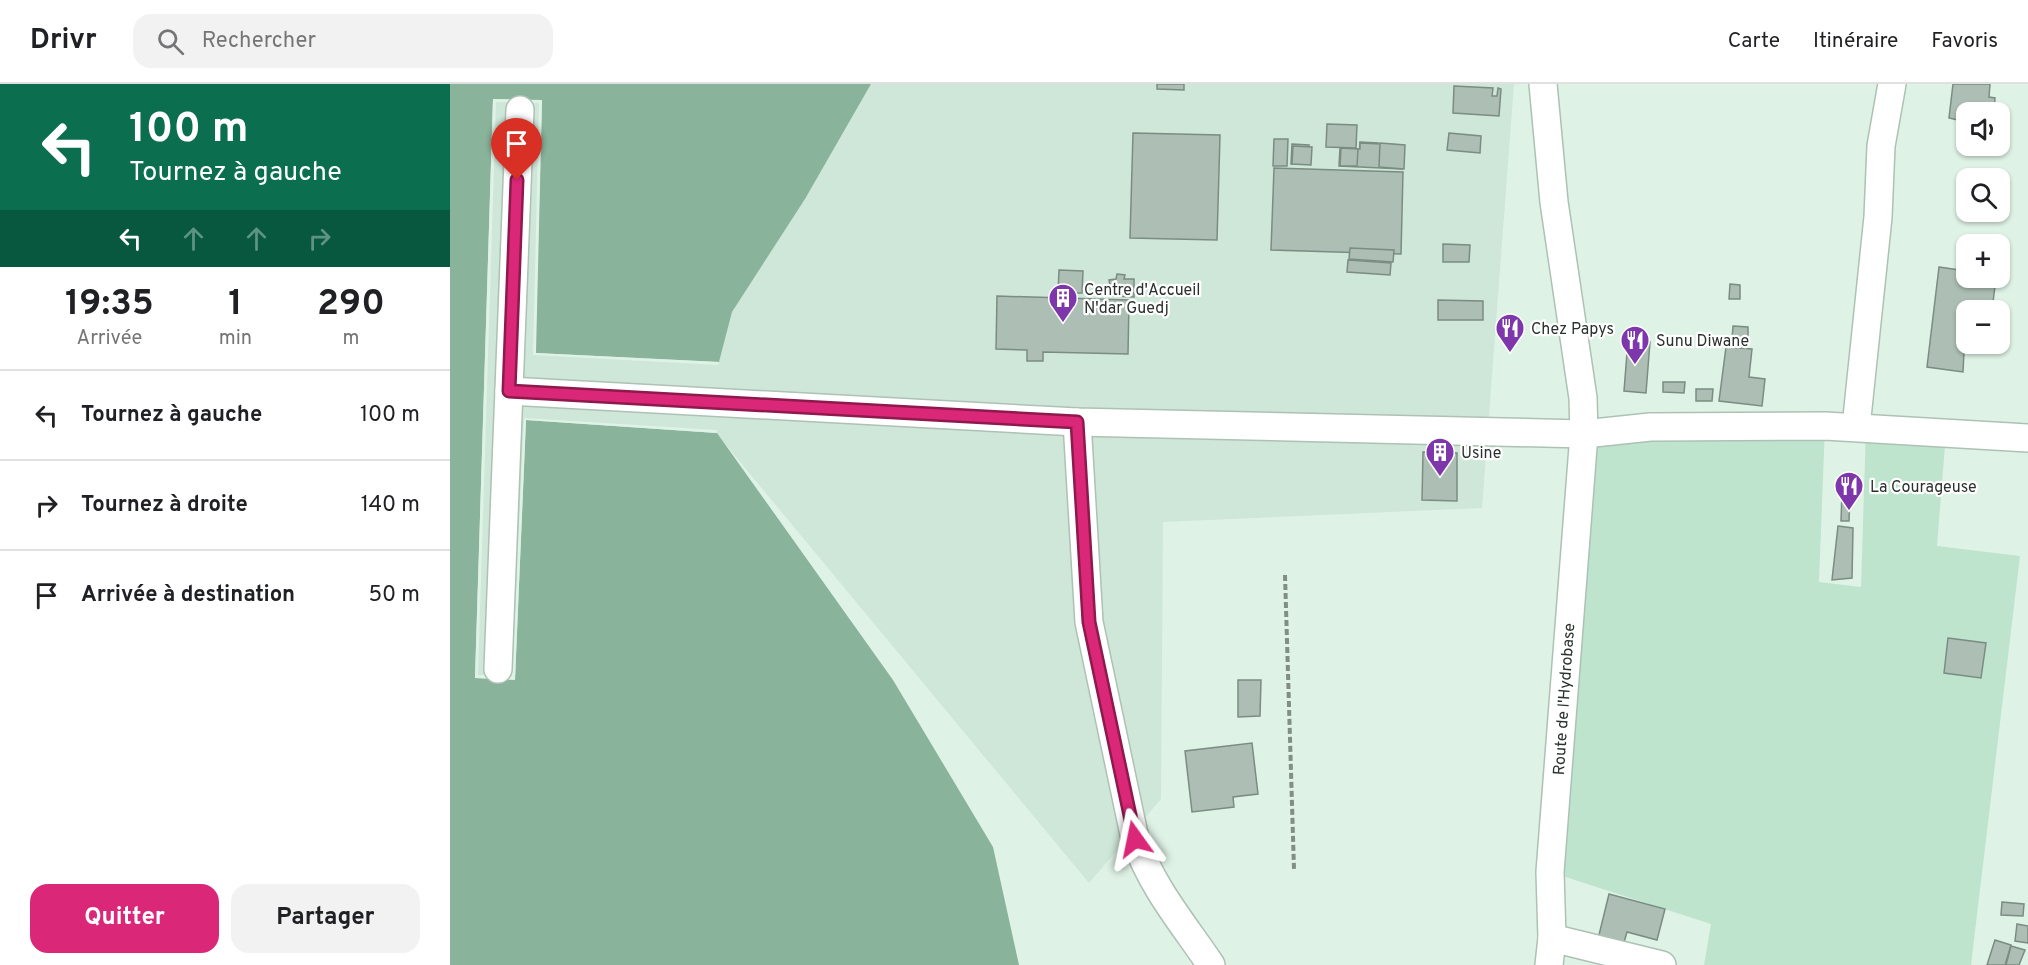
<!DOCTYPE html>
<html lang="fr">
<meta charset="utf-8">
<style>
:root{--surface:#fff;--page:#f2f2f2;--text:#202124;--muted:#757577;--line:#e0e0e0;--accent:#db2777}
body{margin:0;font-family:Overpass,sans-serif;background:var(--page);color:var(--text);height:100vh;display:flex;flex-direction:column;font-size:22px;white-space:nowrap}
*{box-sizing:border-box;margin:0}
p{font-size:20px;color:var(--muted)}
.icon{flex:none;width:33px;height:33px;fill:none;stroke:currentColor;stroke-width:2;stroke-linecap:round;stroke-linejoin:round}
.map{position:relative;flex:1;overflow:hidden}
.side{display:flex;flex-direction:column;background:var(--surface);width:450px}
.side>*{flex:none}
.banner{background:#0b6e4f;color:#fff;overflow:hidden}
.fabs{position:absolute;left:1506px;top:18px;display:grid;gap:12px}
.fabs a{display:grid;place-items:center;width:54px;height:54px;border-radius:12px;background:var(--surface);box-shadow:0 2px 4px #0004;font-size:30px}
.pin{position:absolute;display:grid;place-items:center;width:51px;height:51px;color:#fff;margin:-62px -26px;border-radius:50% 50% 50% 0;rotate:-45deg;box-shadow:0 0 6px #0007}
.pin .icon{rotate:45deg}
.me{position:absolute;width:66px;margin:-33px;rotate:348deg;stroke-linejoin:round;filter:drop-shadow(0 0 4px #0008)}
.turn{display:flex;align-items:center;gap:21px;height:126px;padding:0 30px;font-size:27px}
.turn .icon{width:78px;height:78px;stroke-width:2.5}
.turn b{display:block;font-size:42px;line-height:51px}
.lanes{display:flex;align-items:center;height:57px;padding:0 30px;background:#0003;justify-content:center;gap:30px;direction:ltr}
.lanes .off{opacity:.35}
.eta{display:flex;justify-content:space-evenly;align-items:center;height:102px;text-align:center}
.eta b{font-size:36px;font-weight:700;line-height:42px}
.button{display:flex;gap:12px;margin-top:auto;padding:12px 30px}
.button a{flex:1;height:69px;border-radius:18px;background:var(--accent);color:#fff;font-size:24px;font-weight:700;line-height:69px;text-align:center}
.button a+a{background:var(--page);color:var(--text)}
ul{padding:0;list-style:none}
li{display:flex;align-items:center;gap:18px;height:90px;padding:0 30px;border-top:2px solid var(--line)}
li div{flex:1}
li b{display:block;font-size:22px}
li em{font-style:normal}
header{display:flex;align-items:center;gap:36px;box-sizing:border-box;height:84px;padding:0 30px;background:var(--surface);border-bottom:2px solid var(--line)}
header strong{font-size:28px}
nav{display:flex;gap:33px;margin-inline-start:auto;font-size:21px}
.search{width:420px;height:54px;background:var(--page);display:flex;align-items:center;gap:15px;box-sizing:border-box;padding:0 21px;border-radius:18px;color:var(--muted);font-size:22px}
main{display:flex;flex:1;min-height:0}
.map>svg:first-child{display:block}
.built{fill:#cee7d8}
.green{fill:#bee4cd}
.water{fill:#89b39b}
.pier{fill:#dff2e6}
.building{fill:#adbfb4;stroke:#7b8d82;stroke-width:1.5}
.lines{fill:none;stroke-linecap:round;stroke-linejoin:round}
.minor-casing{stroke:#aec1b5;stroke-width:30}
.path{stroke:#818e86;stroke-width:4;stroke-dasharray:6 3;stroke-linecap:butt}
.minor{stroke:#fff;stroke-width:27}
.route-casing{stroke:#8e194d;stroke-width:15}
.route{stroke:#db2777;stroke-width:10}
.labels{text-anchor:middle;stroke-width:4.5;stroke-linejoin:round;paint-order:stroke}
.poi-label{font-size:16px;fill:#2b322e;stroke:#fff;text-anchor:start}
.street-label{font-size:16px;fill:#2b322e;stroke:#fff}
</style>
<header>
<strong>Drivr</strong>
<div class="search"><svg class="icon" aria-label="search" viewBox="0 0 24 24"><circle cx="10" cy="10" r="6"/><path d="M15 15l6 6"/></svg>Rechercher</div>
<nav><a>Carte</a><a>Itinéraire</a><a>Favoris</a></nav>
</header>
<main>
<section class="side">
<div class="banner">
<div class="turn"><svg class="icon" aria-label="left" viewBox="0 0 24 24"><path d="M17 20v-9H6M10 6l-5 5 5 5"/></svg><div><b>100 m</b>Tournez à gauche</div></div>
<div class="lanes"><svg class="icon" aria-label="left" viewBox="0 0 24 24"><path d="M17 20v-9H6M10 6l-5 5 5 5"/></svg><svg class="icon off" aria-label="ahead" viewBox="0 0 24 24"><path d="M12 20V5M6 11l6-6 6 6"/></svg><svg class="icon off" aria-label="ahead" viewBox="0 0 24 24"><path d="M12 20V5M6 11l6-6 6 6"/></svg><svg class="icon off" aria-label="right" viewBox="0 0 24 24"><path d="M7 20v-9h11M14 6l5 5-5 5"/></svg></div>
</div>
<div class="eta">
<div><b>19:35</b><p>Arrivée</p></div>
<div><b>1</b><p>min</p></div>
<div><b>290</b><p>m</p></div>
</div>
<ul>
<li><svg class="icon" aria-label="left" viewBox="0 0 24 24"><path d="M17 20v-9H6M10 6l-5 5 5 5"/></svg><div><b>Tournez à gauche</b></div><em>100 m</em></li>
<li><svg class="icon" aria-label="right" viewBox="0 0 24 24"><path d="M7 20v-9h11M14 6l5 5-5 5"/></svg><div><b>Tournez à droite</b></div><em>140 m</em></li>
<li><svg class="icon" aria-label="arrive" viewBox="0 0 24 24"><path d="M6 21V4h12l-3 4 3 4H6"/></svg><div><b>Arrivée à destination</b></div><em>50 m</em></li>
</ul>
<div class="button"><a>Quitter</a><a>Partager</a></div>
</section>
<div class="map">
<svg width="1578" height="881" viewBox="0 0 1578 881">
<rect width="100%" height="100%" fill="#dff2e6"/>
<!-- built -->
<polygon class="built" points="421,0 1064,0 1032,424 713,438 711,715 639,799 266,349 77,336 65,596 25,594 43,15 92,16 269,278 282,228 355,115"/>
<!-- green -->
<polygon class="green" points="1375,342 1369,498 1411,503 1416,344 1496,349 1487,462 1570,472 1521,881 1254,881 1261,840 1100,788 1134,350"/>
<!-- water -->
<polygon class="water" points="0,0 421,0 355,115 282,228 269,278 85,269 92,17 43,15 25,594 65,595 76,336 267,349 443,596 543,763 569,881 0,881"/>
<!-- pier -->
<polygon class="pier" points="43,15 92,16 86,269 269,278 268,281 83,271 89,19 46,18 28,591 62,592 74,334 267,346 267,349 76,336 65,596 25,594"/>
<!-- building -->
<g class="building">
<polygon points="707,0 734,0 734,6 707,5"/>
<polygon points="1503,0 1540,0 1539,13 1545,14 1544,28 1516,28 1516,38 1499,34"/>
<polygon points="1004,2 1043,4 1042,12 1047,12 1048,4 1051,5 1049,32 1003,29"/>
<polygon points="877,40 907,41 906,64 876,63"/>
<polygon points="683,49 770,51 767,156 680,154"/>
<polygon points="999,49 1031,52 1030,69 997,66"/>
<polygon points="824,55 838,55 837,82 823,82"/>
<polygon points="910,58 928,59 927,83 909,82"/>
<polygon points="910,59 953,61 952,85 889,82 890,64 910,65"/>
<polygon points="930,59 955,61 954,85 929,83"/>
<polygon points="842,60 859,61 858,80 841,80"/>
<polygon points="843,62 862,63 861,81 842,80"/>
<polygon points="891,64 908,65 907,82 890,82"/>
<polygon points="824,84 953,88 951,170 821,166"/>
<polygon points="993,160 1020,161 1019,178 993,178"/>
<polygon points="900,164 944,166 943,178 899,175"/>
<polygon points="898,176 941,179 940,191 897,188"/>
<polygon points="1489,183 1516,187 1516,194 1546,194 1542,226 1516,226 1513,288 1477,283"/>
<polygon points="609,186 633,187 632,209 608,209"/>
<polygon points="667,190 675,191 674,195 684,195 684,213 662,212 659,196 666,195"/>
<polygon points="1280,200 1290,201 1290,215 1279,215"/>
<polygon points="547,212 679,216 678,270 593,268 593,277 577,277 577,266 546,265"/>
<polygon points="988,216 1033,217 1033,236 988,236"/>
<polygon points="1283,242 1298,243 1298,256 1282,255"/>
<polygon points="1178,256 1200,258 1196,309 1174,307"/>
<polygon points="1276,263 1302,265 1299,293 1315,295 1312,322 1269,317"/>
<polygon points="1213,298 1235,298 1234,309 1213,308"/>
<polygon points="1246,305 1263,305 1262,317 1246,317"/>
<polygon points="973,368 1007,369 1007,417 972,416"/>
<polygon points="1392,408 1400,408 1399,437 1391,437"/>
<polygon points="1388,442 1403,444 1402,494 1382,496"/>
<polygon points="1498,554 1536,559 1531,594 1494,589"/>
<polygon points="788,596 811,596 810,632 788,633"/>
<polygon points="802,659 808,710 783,713 784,723 742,728 735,667"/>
<polygon points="1159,810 1215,825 1207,856 1177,848 1173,862 1148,855"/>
<polygon points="1552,818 1574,820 1573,832 1551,831"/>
<polygon points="1567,840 1578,842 1578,859 1565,857"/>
<polygon points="1545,856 1561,861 1555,881 1537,881"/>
<polygon points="1561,862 1575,866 1569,881 1556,881"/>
</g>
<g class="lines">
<!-- minor casing -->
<g class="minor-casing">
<g id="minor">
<polyline points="1093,0 1104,118 1133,314 1134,350 1100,788 1102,854 1099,881"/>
<polyline points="59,307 627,338 1134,350 1200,343 1375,342 1578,354"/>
<path d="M627,338L639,538L685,755C703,805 732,838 761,881"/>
<polyline points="1406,343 1428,133 1431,62 1442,0"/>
<polyline points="48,585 70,26"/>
<polyline points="1102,854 1212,881"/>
</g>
</g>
<!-- path -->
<polyline class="path" points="835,491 844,785"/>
<!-- minor -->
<use href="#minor" class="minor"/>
</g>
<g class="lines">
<!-- route casing -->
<g class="route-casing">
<polyline id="route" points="67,96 59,307 627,338 639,538 685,755"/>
</g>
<!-- route -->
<use href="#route" class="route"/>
</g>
<!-- icons -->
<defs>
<g id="building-pin" transform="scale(1.5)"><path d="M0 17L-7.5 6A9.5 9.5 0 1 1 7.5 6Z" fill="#7d37aa" stroke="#fff"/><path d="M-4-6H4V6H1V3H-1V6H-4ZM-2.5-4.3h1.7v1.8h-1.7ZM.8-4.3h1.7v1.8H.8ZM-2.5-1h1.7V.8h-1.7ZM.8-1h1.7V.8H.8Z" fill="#fff"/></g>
<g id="restaurant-pin" transform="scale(1.5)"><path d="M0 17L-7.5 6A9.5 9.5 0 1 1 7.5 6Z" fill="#7d37aa" stroke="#fff"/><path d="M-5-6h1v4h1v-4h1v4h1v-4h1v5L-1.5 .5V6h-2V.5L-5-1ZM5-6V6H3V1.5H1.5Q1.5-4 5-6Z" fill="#fff"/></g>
</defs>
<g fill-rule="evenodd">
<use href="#building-pin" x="613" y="214"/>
<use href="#restaurant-pin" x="1060" y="244"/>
<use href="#restaurant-pin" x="1185" y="256"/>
<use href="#building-pin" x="990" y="368"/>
<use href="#restaurant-pin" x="1399" y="402"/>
</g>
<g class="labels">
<!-- poi labels -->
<g class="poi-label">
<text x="634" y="211">Centre d'Accueil<tspan x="634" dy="18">N'dar Guedj</tspan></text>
<text x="1081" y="250">Chez Papys</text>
<text x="1206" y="262">Sunu Diwane</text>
<text x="1011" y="374">Usine</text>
<text x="1420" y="408">La Courageuse</text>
</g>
<!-- street labels -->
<g class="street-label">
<text transform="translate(1113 615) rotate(-86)" y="6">Route de l'Hydrobase</text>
</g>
</g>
</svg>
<div class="fabs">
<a><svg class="icon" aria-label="sound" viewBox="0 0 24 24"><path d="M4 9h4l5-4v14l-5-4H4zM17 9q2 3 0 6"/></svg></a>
<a><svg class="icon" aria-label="search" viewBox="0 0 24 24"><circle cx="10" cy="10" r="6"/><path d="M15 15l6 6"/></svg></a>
<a>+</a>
<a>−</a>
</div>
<div class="pin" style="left:67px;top:96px;background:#d93025"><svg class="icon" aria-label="arrive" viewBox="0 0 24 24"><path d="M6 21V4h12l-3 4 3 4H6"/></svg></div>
<svg class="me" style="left:685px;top:755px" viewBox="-20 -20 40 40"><path d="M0-17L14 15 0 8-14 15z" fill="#db2777" stroke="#fff" stroke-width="4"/></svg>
</div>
</main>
